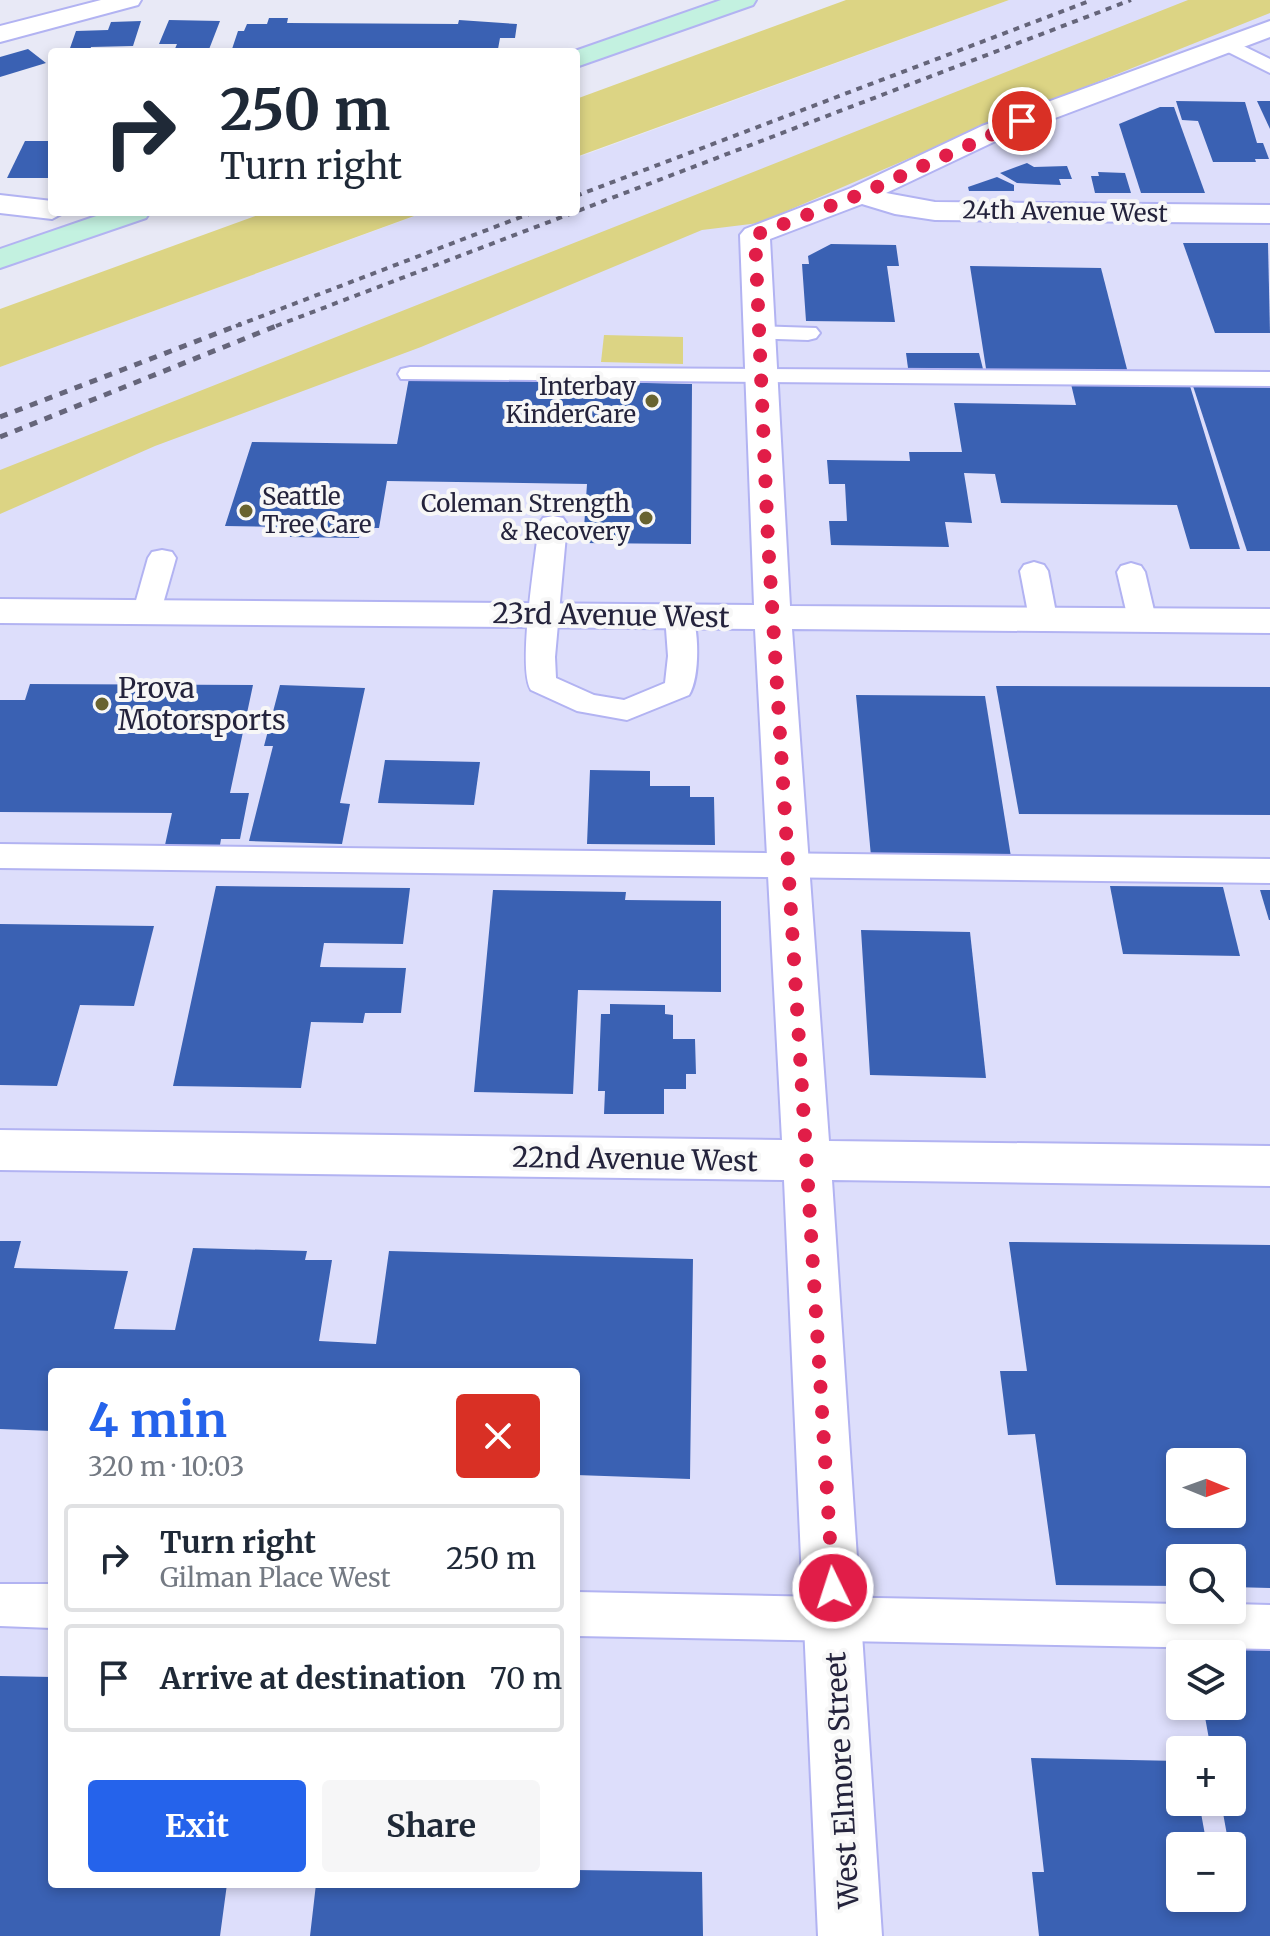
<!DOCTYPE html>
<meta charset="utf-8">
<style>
:root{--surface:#fff;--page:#f6f6f7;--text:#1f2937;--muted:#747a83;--line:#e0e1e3;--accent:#2563eb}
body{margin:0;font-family:Merriweather,serif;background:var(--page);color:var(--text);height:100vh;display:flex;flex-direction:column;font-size:30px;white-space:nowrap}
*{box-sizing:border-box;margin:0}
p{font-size:26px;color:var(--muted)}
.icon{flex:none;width:44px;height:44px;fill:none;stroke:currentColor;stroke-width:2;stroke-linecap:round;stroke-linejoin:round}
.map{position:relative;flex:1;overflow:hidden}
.sheet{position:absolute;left:48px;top:1368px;width:532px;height:520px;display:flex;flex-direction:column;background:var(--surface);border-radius:8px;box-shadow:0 4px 12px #0003}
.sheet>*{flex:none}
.banner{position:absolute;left:48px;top:48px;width:532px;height:168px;border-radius:8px;box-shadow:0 4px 12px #0003;background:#fff;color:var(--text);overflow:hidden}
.needle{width:52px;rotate:91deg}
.fabs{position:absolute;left:1166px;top:1448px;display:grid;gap:16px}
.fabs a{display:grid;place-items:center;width:80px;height:80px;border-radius:8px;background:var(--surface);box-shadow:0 4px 12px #0003;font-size:40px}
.pin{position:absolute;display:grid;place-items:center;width:68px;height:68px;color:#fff;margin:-34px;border:4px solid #fff;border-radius:50%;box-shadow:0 2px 8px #0007}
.me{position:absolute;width:88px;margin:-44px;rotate:356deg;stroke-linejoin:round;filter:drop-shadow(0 0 6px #0008)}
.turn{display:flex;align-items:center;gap:28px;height:168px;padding:0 40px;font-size:36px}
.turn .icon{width:104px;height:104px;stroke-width:2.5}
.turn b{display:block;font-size:56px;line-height:68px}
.round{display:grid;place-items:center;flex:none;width:84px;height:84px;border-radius:8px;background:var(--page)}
.headline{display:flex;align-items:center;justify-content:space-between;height:136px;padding:0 40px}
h1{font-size:48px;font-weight:700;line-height:60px;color:var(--accent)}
.primary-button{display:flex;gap:16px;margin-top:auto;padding:16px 40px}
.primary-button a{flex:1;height:92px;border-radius:8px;background:var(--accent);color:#fff;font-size:32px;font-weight:700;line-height:92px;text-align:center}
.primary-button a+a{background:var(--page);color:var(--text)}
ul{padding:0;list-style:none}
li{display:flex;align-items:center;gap:24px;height:108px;margin:0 16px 12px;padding:0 24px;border:4px solid var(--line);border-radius:8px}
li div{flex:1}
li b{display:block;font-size:30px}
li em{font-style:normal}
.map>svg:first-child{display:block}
.built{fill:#dddefb;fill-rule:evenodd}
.green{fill:#dcd484}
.building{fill:#3a61b3;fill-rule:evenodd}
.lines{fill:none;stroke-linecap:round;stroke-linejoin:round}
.lane-casing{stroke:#b2b3f2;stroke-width:4}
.street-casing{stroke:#b2b3f2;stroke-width:4}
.secondary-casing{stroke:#b2b3f2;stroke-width:4}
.lane{fill:#fff;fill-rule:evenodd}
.street{fill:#fff;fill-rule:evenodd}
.secondary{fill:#c3f1e0;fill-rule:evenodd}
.rail-far1{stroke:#65657a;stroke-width:4;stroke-dasharray:6 6;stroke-linecap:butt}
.rail{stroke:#65657a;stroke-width:5;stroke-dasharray:8 8;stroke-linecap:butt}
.route{stroke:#e11d48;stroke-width:14;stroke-dasharray:0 25.2}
.poi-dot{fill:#686330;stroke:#f7f7f7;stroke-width:3}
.labels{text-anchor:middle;stroke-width:8;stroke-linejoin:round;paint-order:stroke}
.far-street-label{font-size:24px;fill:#24233c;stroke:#f7f7f7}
.far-poi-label{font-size:24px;fill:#24233c;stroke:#f7f7f7;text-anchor:end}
.street-label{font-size:28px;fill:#24233c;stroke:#f7f7f7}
.poi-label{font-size:28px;fill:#24233c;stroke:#f7f7f7;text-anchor:start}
</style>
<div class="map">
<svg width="1270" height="1936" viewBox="0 0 1270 1936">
<rect width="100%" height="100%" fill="#e8e9f6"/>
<!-- built -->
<path class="built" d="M1009,0H1270V1627L576,1614V1372H52V1884H576V1616L1270,1629V1936H0V367L426,212H576V158ZM1180,1462H1232V1514H1180ZM1180,1558H1232V1610H1180ZM1180,1654H1232V1706H1180ZM1180,1750H1232V1802H1180ZM1180,1846H1232V1898H1180Z"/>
<!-- green -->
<g class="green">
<polygon points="846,0 1009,0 576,157 576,99"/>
<polygon points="1188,0 1270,0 1270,13 952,140 759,223 702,230 421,347 155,446 0,514 0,470"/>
<polygon points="266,212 425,212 0,367 0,309"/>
<polygon points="604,335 683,337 683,364 601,362"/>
</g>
<!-- building -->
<g class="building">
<polygon points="269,18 288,18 287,23 458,24 459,20 517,24 515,38 500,38 498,49 451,52 294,48 293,52 231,52 238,31 244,31 247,24 267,24"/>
<polygon points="169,20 220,21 208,52 179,52 174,51 177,44 159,44"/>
<polygon points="141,21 133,46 91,47 90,51 69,51 76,31 108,30 111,22"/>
<polygon points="28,49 46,63 0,77 0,57"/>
<polygon points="1176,101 1245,102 1257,143 1263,143 1269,159 1255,159 1256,162 1213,162 1198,121 1182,120"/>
<polygon points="1257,101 1270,101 1270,129"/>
<polygon points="1160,107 1174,107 1205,193 1141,193 1119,124"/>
<polygon points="25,141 52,141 52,178 7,178"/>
<polygon points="1027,163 1034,167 1067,166 1072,179 1059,179 1061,185 1036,184 1017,183 1000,173"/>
<polygon points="1098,172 1125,173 1131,193 1095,193 1091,176 1099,176"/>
<polygon points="997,177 1014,185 1014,191 969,191 968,187"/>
<polygon points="1183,243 1268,243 1270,333 1215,333"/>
<polygon points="831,244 896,245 899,266 887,266 895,322 806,321 802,264 809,264 808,256"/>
<polygon points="970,266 1101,268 1129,377 987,375"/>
<polygon points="906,353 979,353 983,369 908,368"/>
<polygon points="409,378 692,384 691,544 583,543 587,484 387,481 379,528 361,528 359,538 290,537 292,527 225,526 252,442 397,444"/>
<polygon points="1071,384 1190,386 1240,549 1190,549 1177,505 1001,503 995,474 964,473 972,523 945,522 949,547 831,545 829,521 847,521 845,484 829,484 827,460 910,461 909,452 962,452 954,403 1076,405"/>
<polygon points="1193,386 1270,387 1270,551 1247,551"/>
<polygon points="30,684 253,685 230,793 249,793 240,839 221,839 220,845 165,845 172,813 0,812 0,700 25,700"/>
<polygon points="280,685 365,688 340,803 350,804 342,844 249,841 273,746 264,746"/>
<polygon points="996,686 1270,687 1270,815 1019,814"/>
<polygon points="856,695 985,696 1011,857 871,856"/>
<polygon points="385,760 480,762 474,805 378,803"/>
<polygon points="590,770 650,771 650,786 690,786 690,797 714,797 715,845 587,844"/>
<polygon points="216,886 410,888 403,944 324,943 320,967 406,968 401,1013 365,1013 363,1023 311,1022 301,1088 173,1086"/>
<polygon points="1110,886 1223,887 1240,956 1123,954"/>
<polygon points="493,890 626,892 625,900 721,901 721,992 578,990 573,1094 474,1092"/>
<polygon points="1260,890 1270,890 1270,920 1269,920"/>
<polygon points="0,924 154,926 134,1006 80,1005 57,1086 0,1085"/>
<polygon points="861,930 970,932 986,1078 870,1075"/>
<polygon points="610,1004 665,1005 665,1014 673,1015 673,1039 695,1039 696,1074 686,1074 686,1089 664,1089 664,1114 604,1114 605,1091 598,1091 601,1014 610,1014"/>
<polygon points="0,1241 21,1241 14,1268 128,1271 114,1329 175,1330 193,1248 307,1251 305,1260 332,1260 319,1341 376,1344 389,1251 693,1259 690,1479 576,1475 576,1372 52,1372 52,1431 0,1429"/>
<path d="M1009,1242L1270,1245V1588L1232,1587V1558H1180V1586L1056,1585L1035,1434L1008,1435L1000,1371H1027ZM1180,1462H1232V1514H1180Z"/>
<polygon points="1190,1637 1270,1638 1270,1936 1039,1936 1032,1872 1044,1872 1031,1758 1180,1761 1180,1802 1199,1802 1207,1846 1180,1846 1180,1898 1232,1898 1232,1846 1229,1846 1221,1802 1232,1802 1232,1750 1211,1750 1203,1706 1232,1706 1232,1654 1193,1654"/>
<polygon points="0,1676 52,1677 52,1884 227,1884 220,1936 0,1936"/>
<polygon points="576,1870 702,1872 703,1936 310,1936 316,1884 576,1884"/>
</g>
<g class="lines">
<!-- lane casing -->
<g class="lane-casing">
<g id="lane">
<polygon points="1227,38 1270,59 1270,73 1220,48 1217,44"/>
<polygon points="757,326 816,328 820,333 816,338 808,340 749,338 745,333 749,328"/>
<polygon points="410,367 1270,372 1270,386 401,379 398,374 401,369"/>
<path d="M553,516L563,518L567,524L555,657L556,678L594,695L624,700L665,683L668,656L665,615L669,609L679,606L689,609C700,625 700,678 689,695L627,720L577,711L531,690C517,668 536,555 539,524L543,518Z"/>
<polygon points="162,550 172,552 176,558 161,611 157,617 147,620 137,617 133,611 148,558 152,552"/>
<polygon points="1034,562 1044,565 1048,571 1057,618 1053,624 1043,627 1033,624 1029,618 1020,571 1024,565"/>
<polygon points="1131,563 1141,566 1145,572 1156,619 1152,625 1142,628 1132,625 1128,619 1117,572 1121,566"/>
<polygon points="0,844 1270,859 1270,883 0,868"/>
<polygon points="0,1584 52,1584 52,1628 0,1626"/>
<polygon points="576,1592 1180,1604 1180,1610 1232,1610 1232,1604 1270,1605 1270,1649 576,1636"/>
</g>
</g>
<!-- street casing -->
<g class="street-casing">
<g id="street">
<polygon points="101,0 141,0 138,5 0,42 0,26"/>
<polygon points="1270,21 1270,37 1002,138 886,193 935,202 1270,205 1270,223 935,220 895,214 862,204 770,239 790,606 1270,609 1270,633 792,629 829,1141 1270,1146 1270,1186 832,1180 882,1936 818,1936 784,1180 0,1170 0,1130 782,1140 755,629 0,623 0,599 754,605 740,235 745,229 851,188 982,126"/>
<polygon points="0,195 52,201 52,212 65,212 52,219 0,213"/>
</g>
</g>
<!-- secondary casing -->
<g class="secondary-casing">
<g id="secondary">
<polygon points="721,0 756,0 753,5 576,67 576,52 572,52"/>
<polygon points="108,212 150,212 146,218 0,268 0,249"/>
</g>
</g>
<!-- lane -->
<use href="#lane" class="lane"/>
<!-- street -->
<use href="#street" class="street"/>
<!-- secondary -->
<use href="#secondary" class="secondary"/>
<!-- rail-far1 -->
<g class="rail-far1">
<polyline points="576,196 1092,0"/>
<polyline points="236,326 534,212"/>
<polyline points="276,326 1131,0"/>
</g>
<!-- rail -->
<g class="rail">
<polyline points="0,417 241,324"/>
<polyline points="0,437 281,324"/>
</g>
</g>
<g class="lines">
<!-- route -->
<polyline class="route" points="833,1588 768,541 755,235 861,194 1022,121"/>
</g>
<!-- markers -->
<g class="poi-dot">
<circle cx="652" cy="401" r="8"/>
<circle cx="246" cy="511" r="8"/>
<circle cx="646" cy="518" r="8"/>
<circle cx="102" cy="704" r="8"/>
</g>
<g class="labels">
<!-- far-street labels -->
<g class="far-street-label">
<text transform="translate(1065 212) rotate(1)" y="8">24th Avenue West</text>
</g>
<!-- far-poi labels -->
<g class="far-poi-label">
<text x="636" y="395">Interbay<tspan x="636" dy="28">KinderCare</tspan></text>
<text x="262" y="505" text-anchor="start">Seattle<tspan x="262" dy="28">Tree Care</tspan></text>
<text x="630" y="512">Coleman Strength<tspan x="630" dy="28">&amp; Recovery</tspan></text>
</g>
<!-- street labels -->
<g class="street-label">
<text transform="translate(611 615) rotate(1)" y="10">23rd Avenue West</text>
<text transform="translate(635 1159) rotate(1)" y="10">22nd Avenue West</text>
<text transform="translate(842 1780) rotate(-93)" y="10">West Elmore Street</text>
</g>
<!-- poi labels -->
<g class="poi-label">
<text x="118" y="698">Prova<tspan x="118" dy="32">Motorsports</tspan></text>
</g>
</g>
</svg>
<div class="fabs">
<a><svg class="needle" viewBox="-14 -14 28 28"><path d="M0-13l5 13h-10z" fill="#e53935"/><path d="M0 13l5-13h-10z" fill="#747a83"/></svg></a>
<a><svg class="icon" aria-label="search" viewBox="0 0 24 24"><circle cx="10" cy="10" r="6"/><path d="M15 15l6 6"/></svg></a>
<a><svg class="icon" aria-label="layers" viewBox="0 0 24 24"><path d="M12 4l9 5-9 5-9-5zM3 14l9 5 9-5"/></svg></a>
<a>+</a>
<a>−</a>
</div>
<div class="pin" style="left:1022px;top:121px;background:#d93025"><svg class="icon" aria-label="arrive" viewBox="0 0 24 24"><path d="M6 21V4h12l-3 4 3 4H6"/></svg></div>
<svg class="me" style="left:833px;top:1588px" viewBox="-20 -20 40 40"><circle r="17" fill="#e11d48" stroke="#fff" stroke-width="3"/><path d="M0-11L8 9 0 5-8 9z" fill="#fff"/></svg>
<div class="banner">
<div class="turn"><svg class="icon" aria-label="right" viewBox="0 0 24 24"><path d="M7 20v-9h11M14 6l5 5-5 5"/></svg><div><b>250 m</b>Turn right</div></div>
</div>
<section class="sheet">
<div class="headline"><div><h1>4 min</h1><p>320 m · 10:03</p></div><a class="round" style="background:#d93025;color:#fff"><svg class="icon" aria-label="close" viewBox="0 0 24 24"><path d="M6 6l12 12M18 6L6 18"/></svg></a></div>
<ul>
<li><svg class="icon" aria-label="right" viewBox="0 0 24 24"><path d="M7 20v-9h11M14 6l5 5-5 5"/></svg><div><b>Turn right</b><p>Gilman Place West</p></div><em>250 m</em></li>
<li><svg class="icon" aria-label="arrive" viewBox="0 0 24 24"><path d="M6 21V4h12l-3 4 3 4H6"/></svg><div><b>Arrive at destination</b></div><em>70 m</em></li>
</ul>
<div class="primary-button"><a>Exit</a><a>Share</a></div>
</section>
</div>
